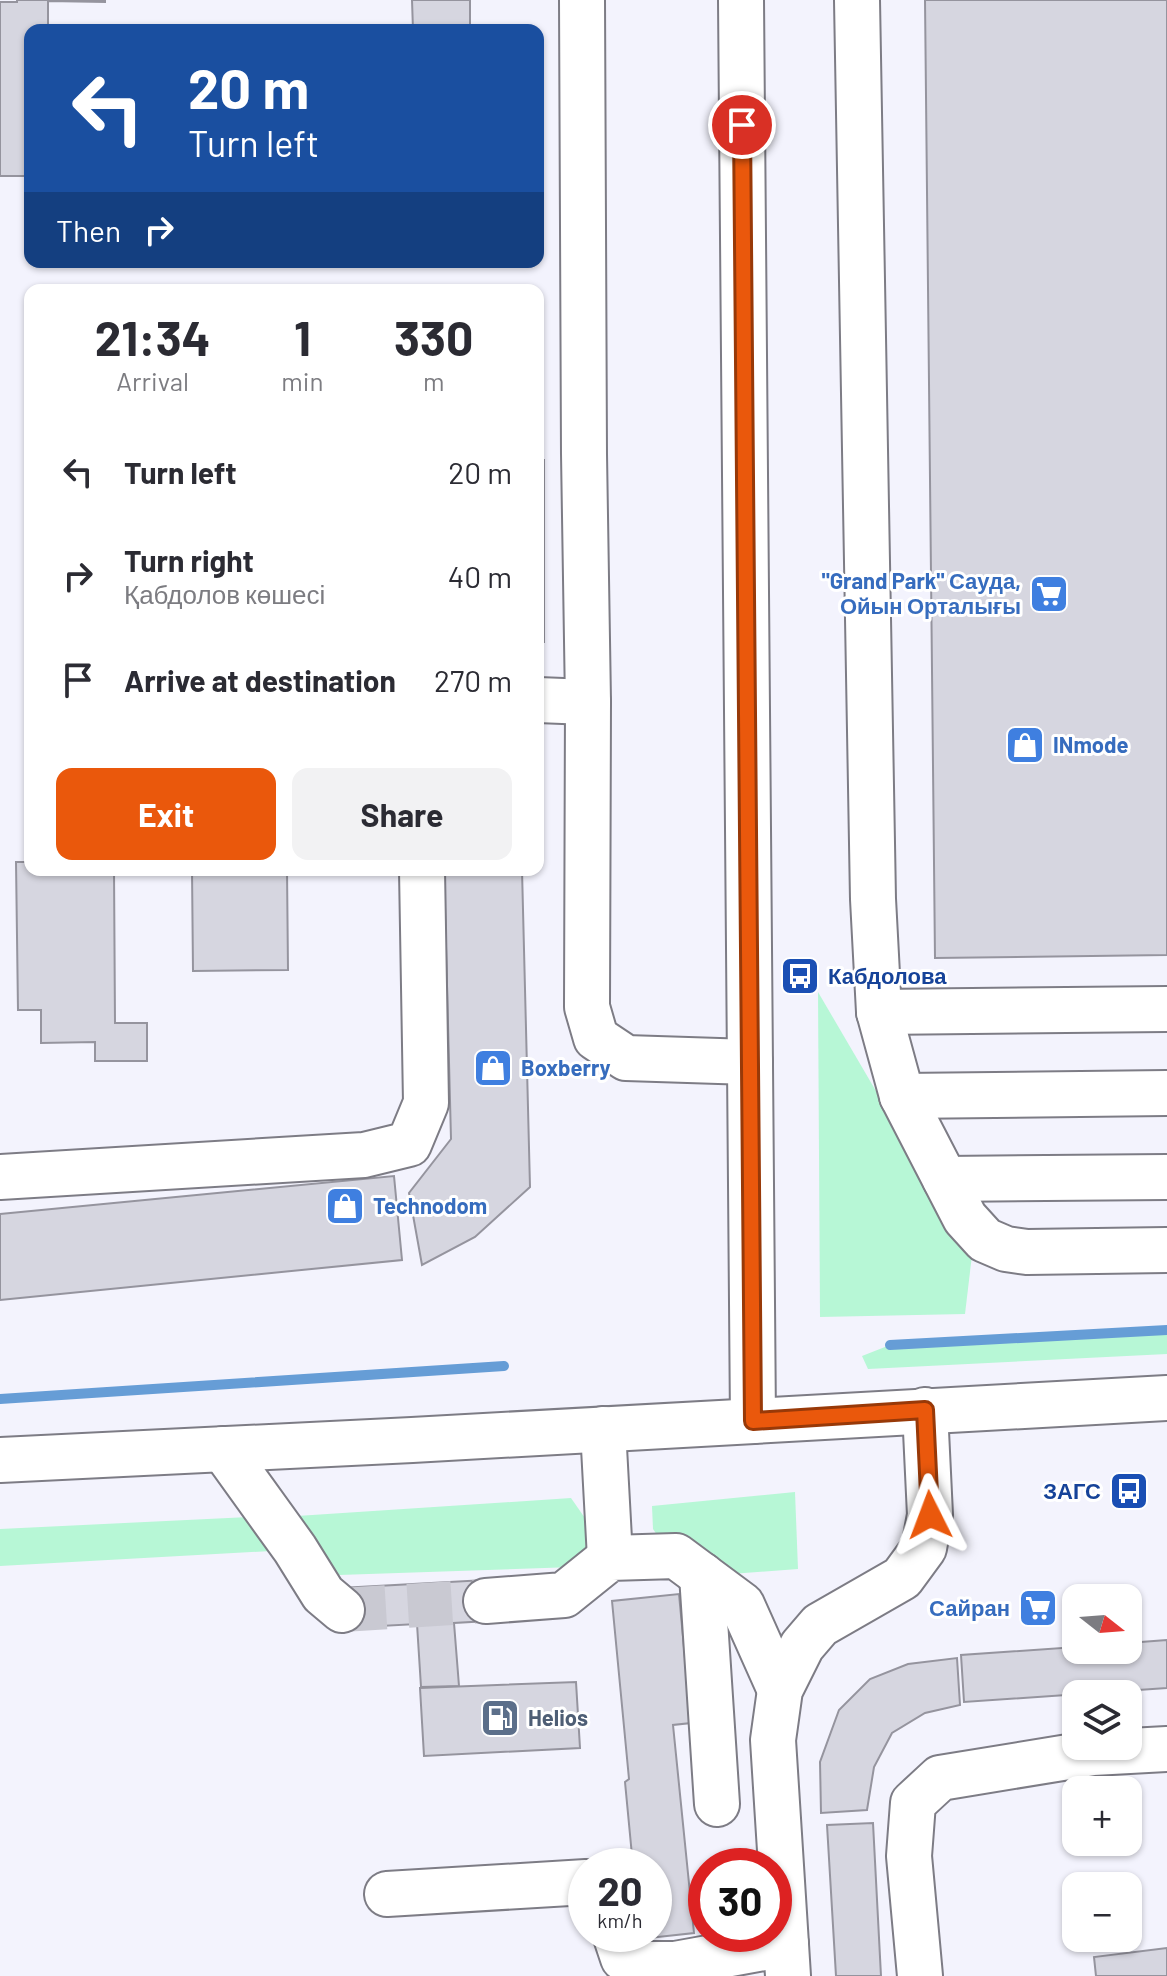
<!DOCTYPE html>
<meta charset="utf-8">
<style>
:root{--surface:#fff;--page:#f2f2f3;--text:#2b2b33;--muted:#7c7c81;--accent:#ea580c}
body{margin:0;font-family:Barlow,sans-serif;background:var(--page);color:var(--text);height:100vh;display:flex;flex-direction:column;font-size:30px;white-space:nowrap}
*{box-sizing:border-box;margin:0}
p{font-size:26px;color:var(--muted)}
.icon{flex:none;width:44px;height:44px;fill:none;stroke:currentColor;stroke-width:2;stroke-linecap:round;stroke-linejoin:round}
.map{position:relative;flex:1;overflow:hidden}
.sheet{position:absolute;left:24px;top:284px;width:520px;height:592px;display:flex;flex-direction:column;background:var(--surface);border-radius:16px;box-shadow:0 2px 6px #0004}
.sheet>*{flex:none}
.guide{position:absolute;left:24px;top:24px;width:520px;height:244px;border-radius:16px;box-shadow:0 2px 6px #0004;background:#1a4fa0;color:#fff;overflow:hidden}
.needle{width:52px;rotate:107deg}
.tools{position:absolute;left:1062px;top:1584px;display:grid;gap:16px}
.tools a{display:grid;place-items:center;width:80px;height:80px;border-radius:16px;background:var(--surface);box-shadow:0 2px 6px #0004;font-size:40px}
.speed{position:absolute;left:568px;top:1848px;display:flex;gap:16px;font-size:40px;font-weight:700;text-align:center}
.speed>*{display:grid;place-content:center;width:104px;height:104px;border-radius:50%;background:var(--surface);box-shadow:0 2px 6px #0004;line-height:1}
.speed small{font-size:20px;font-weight:400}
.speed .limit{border:12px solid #d22;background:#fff;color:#111}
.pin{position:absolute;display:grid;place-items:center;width:68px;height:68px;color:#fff;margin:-34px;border:4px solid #fff;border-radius:50%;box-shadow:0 2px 8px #0007}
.me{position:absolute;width:88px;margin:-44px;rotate:357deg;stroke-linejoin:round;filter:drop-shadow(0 0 6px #0008)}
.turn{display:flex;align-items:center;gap:28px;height:168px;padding:0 32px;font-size:36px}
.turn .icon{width:104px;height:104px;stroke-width:2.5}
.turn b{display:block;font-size:56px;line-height:68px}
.then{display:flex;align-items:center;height:76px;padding:0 32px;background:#0003;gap:16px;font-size:30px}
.eta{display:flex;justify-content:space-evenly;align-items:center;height:136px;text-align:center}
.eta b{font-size:48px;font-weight:700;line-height:56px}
.primary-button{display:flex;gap:16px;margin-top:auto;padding:16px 32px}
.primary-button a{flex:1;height:92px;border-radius:16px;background:var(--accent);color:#fff;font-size:32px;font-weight:700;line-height:92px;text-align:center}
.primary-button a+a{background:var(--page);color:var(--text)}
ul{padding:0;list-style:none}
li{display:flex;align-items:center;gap:24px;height:104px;padding:0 32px}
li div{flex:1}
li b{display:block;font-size:30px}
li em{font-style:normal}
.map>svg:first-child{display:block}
.green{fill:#b7f7d6}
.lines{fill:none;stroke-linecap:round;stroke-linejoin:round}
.stream{stroke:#669dd6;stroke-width:10}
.building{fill:#d6d6e0;stroke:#95949e;stroke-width:2}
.minor-tunnel{stroke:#c9c9d2;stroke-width:44;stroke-dasharray:44 22;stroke-linecap:butt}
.minor-casing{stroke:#7d7c85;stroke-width:48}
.major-casing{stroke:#7d7c85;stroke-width:48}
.minor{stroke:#fff;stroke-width:44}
.major{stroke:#fff;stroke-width:44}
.route-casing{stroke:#983908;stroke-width:20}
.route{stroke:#ea580c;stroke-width:14}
.labels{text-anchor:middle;stroke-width:6;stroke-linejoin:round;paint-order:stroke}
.shop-label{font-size:22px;font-weight:bold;fill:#366cbe;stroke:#fff;text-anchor:start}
.transit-label{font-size:22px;font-weight:bold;fill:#164399;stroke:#fff;text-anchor:start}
.service-label{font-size:22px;font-weight:bold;fill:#4e5e75;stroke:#fff;text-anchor:start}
</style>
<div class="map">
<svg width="1167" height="1976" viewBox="0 0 1167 1976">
<rect width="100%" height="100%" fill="#f3f3fd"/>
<!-- green -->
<g class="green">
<polygon points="818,992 972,1255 965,1314 820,1317"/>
<polygon points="1167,1330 1167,1354 868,1369 862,1356 890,1345"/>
<polygon points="795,1492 798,1569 731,1574 662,1542 653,1529 652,1506"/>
<polygon points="571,1498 594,1531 594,1549 574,1567 339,1575 297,1516"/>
<polygon points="249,1517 271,1551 0,1566 0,1529"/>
</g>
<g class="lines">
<!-- stream -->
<g class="stream">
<polyline points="890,1345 1167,1330"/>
<polyline points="0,1399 504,1366"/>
</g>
</g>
<!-- building -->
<g class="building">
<polygon points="17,0 105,0 105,2 48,1 48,30 30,30 30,176 0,176 0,2 17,2"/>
<polygon points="412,0 470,0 470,30 413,30"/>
<polygon points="925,0 1167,0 1167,955 935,958"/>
<rect x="538" y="460" width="6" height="182"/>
<polygon points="16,862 30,862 30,870 114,870 115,1023 147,1023 147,1061 95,1061 95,1042 41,1043 41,1010 18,1010"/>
<polygon points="192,870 287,870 288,970 193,971"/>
<polygon points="444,870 522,870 530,1187 475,1237 422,1265 409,1193 451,1139"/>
<polygon points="394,1176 402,1260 0,1300 0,1214"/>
<polygon points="485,1580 488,1621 454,1623 459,1686 421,1687 417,1624 343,1628 341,1588"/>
<polygon points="679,1594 691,1723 673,1725 694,1933 640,1939 640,1934 654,1934 654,1866 633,1866 625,1782 629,1779 612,1601"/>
<polygon points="1167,1640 1167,1688 964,1702 961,1655 1076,1647 1076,1650 1128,1650 1128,1643"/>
<polygon points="957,1658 960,1705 925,1713 892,1733 874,1767 867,1810 821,1813 820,1762 839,1710 870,1679 908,1664"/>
<polygon points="576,1682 580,1748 424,1756 420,1688"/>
<polygon points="873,1823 881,1976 836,1976 827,1825"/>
<polygon points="1167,1948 1167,1976 1096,1976 1094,1957"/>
</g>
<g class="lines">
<!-- minor-tunnel -->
<polyline class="minor-tunnel" points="342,1610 486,1601"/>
<!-- minor casing -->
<g class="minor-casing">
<g id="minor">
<polyline points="582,0 584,454 588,702 587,1007 596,1038 626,1058 750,1062"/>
<polyline points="741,0 753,1421"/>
<polyline points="857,0 873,899 879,1012 902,1096 965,1218 985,1240 1006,1249 1027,1252 1167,1250"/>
<polyline points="538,700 588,702"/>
<polyline points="879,1012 1167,1009"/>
<polyline points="902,1096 1167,1093"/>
<polyline points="0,1177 364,1155 409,1144 426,1103 422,870"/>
<polyline points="945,1179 1167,1177"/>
<polyline points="603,1429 610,1558"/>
<polyline points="223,1449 295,1549 323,1594 342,1610"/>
<polyline points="702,1575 717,1804"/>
<polyline points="486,1601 564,1595 610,1558 676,1556 742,1605 780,1690"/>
<polyline points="387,1894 586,1882"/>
<polyline points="615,1934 623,1958 639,1964 675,1964 786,1944"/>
<polyline points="788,1976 773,1740 780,1690 802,1646 820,1625 902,1578 924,1548 930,1515 925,1410"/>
<polyline points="920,1976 909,1856 913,1803 940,1778 1093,1753 1167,1749"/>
</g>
</g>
<!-- major casing -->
<g class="major-casing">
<polyline id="major" points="0,1460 412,1440 1167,1398"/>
</g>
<!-- minor -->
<use href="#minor" class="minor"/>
<!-- major -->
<use href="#major" class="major"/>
</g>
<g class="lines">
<!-- route casing -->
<g class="route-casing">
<polyline id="route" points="742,125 753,1421 925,1410 930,1515"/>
</g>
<!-- route -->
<use href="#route" class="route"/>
</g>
<!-- icons -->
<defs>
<g id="supermarket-square" transform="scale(2)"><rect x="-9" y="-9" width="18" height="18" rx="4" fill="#3f7fe0" stroke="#fff"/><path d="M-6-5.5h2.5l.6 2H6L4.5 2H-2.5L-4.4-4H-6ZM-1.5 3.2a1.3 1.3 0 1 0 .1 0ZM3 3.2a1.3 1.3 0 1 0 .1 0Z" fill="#fff"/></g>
<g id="shop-square" transform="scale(2)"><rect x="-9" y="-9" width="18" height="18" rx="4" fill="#3f7fe0" stroke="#fff"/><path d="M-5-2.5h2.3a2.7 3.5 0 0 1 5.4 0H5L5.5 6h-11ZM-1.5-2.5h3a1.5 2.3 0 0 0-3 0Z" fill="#fff"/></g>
<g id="bus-square" transform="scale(2)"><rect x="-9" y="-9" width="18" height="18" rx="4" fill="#1a4fb4" stroke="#fff"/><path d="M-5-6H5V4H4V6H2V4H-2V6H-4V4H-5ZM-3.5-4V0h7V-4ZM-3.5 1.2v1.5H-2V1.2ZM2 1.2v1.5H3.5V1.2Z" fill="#fff"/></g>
<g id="fuel-square" transform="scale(2)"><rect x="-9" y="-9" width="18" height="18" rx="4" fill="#5c6f8a" stroke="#fff"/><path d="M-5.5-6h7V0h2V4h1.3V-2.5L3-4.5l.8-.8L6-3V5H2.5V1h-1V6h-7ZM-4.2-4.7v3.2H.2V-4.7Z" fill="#fff"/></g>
</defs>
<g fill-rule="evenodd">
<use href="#supermarket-square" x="1049" y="594"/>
<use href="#shop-square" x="1025" y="745"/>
<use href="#bus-square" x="800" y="976"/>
<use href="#shop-square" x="493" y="1068"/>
<use href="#shop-square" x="345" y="1206"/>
<use href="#bus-square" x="1129" y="1491"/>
<use href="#supermarket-square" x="1038" y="1608"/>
<use href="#fuel-square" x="500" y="1718"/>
</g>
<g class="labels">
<!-- shop labels -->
<g class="shop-label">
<text x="1021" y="589" text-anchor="end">"Grand Park" Сауда,<tspan x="1021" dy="25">Ойын Орталығы</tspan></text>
<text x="1053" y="753">INmode</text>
<text x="521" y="1076">Boxberry</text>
<text x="373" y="1214">Technodom</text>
<text x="1010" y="1616" text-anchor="end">Сайран</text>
</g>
<!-- transit labels -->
<g class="transit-label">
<text x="828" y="984">Кабдолова</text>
<text x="1101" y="1499" text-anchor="end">ЗАГС</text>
</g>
<!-- service labels -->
<g class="service-label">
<text x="528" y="1726">Helios</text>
</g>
</g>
</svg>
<div class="tools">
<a><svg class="needle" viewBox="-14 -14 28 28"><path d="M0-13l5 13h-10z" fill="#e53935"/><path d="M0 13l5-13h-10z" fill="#7c7c81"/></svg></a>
<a><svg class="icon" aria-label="layers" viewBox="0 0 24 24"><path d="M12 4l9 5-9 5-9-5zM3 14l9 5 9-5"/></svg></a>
<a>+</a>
<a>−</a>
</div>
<div class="speed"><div>20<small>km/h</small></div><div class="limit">30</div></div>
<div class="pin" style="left:742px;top:125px;background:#d93025"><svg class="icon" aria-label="arrive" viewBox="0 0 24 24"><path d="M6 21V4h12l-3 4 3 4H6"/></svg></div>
<svg class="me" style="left:930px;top:1515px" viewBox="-20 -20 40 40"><path d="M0-17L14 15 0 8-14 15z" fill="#ea580c" stroke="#fff" stroke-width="4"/></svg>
<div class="guide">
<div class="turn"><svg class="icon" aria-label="left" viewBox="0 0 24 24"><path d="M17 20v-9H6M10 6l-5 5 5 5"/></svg><div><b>20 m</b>Turn left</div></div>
<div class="then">Then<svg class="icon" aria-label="right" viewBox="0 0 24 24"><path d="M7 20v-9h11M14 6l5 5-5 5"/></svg></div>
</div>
<section class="sheet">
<div class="eta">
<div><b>21:34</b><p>Arrival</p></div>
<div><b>1</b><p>min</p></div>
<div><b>330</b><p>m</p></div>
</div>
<ul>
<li><svg class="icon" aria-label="left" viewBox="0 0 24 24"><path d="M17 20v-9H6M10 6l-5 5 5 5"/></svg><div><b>Turn left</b></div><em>20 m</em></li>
<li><svg class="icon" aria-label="right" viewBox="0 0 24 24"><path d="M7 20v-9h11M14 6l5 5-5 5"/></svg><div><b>Turn right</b><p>Қабдолов көшесі</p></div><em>40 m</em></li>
<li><svg class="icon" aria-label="arrive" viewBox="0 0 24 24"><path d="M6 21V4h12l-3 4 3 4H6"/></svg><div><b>Arrive at destination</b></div><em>270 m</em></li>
</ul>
<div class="primary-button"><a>Exit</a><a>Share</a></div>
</section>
</div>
